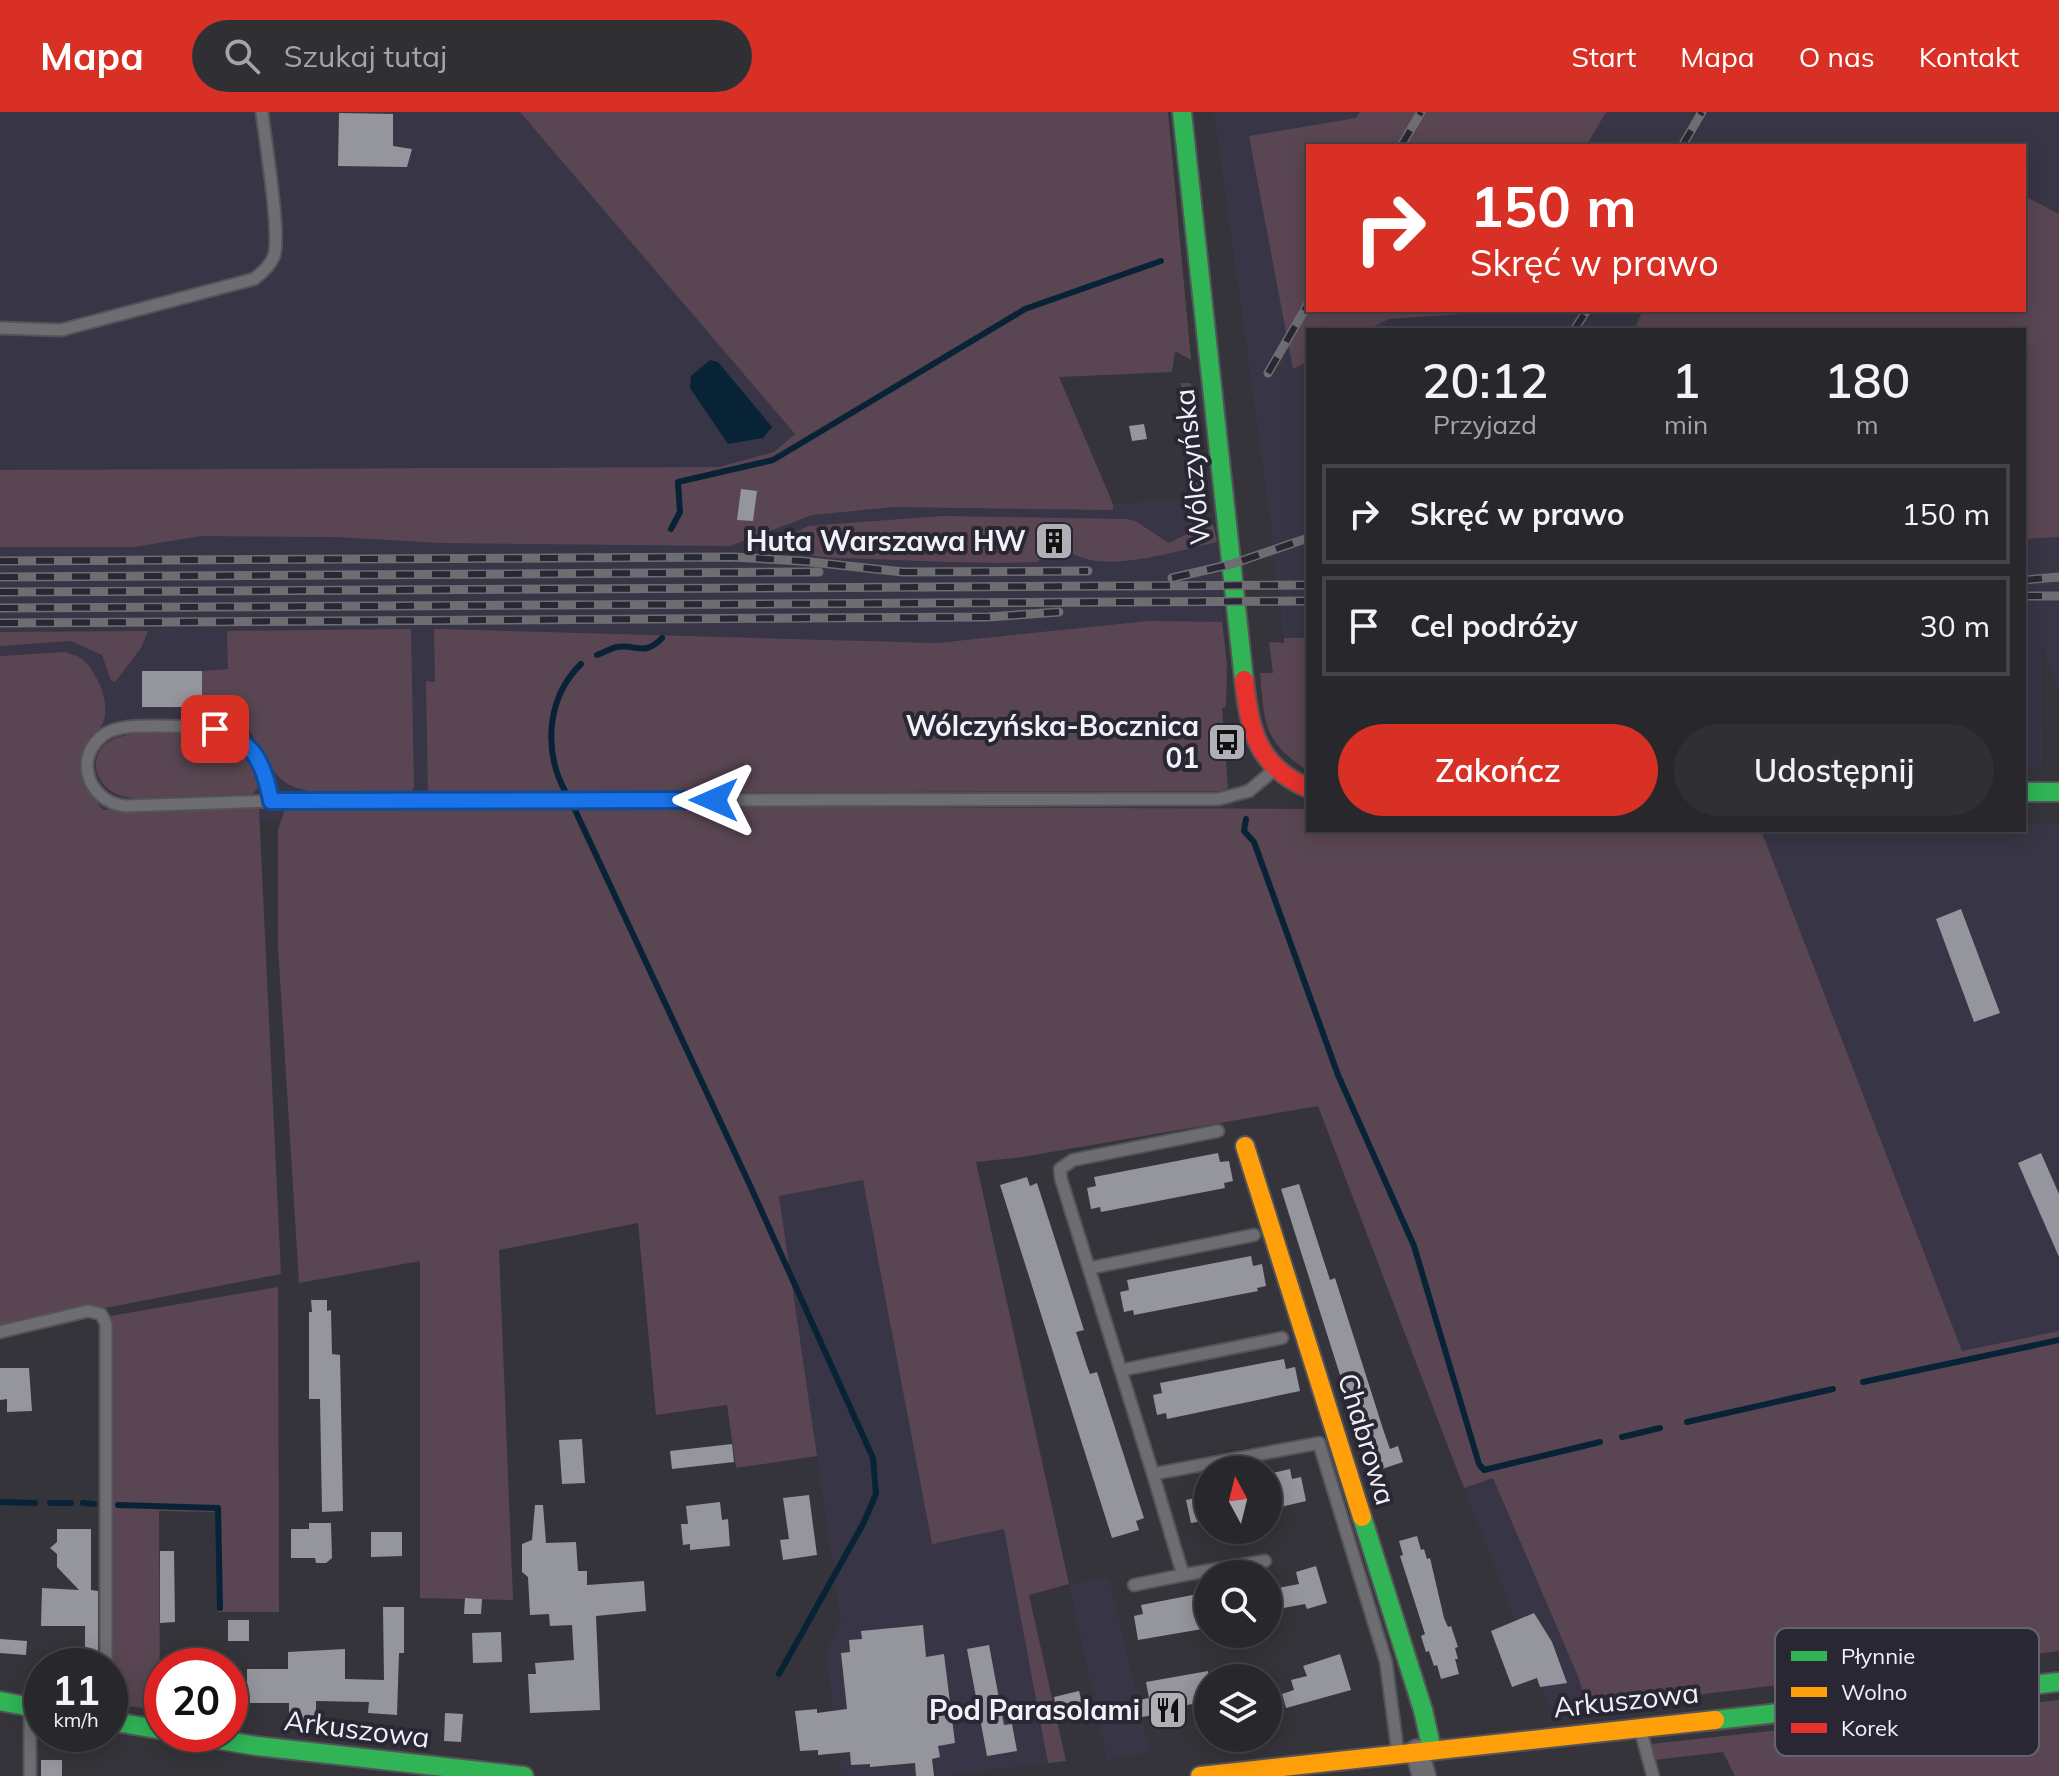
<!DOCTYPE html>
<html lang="pl">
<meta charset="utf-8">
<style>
:root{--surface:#28272c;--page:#302f34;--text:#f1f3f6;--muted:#a5a5a9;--line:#444448;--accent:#d93025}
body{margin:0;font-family:Mulish,sans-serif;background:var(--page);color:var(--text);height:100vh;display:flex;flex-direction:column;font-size:30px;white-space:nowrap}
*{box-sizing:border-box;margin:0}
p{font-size:26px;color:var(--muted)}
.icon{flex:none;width:44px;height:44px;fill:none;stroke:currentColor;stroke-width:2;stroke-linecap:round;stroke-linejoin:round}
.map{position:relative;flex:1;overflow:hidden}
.drawer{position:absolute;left:1306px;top:216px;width:720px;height:504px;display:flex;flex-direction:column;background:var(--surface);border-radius:0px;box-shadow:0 4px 20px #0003,0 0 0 2px var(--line)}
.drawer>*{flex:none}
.banner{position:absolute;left:1306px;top:32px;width:720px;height:168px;border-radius:0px;box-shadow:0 4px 20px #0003,0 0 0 2px var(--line);background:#d93025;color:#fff;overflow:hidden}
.needle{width:52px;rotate:353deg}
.controls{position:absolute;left:1194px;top:1344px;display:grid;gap:16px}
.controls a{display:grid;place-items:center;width:88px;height:88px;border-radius:50%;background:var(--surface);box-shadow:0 4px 20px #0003,0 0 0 2px var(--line);font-size:40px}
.speed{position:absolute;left:24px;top:1536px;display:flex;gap:16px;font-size:40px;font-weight:700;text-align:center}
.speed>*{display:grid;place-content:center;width:104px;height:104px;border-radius:50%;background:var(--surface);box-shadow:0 4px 20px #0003,0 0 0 2px var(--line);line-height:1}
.speed small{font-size:20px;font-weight:400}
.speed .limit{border:12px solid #d22;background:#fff;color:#111}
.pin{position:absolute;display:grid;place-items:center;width:68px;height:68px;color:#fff;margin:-34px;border-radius:16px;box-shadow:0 4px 12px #0006}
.me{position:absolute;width:88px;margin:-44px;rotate:270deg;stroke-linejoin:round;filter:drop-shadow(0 0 6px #0008)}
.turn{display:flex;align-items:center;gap:28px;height:168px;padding:0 32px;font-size:36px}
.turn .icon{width:104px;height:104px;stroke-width:2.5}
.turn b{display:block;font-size:56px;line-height:68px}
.eta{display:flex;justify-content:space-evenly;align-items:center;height:136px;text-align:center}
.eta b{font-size:48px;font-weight:600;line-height:56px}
.primary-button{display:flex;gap:16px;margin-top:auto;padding:16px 32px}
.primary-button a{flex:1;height:92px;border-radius:48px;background:var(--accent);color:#fff;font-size:32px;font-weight:600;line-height:92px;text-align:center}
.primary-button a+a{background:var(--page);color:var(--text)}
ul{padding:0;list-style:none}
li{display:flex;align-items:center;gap:24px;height:100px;margin:0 16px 12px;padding:0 16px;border:4px solid var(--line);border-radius:0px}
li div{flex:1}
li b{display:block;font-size:30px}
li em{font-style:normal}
header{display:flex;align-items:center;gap:48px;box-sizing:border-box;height:112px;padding:0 40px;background:var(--accent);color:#fff}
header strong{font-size:38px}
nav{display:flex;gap:44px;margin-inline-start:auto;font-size:28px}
.search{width:560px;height:72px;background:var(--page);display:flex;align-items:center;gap:20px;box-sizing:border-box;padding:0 28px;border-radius:44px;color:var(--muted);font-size:30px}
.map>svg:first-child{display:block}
.built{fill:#383646;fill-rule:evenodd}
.green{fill:#5a4653}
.water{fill:#072335}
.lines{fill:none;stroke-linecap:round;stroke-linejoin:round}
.stream{stroke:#072335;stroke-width:6}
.building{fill:#95969d}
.lane-casing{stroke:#545359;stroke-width:15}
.street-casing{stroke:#545359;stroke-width:26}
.fast-casing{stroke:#545359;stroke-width:22}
.slow-casing{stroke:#545359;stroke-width:22}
.jam-casing{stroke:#545359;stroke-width:22}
.lane{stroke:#6e6e72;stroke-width:11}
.street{stroke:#6e6e72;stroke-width:22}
.fast{stroke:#30b455;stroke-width:18}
.slow{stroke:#ff9f0a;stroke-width:18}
.jam{stroke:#e5322d;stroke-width:18}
.rail-casing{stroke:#6e6e72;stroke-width:9}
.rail{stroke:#292733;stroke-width:6;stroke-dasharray:18;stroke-linecap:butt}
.route-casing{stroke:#114b97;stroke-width:20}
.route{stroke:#1a73e8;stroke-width:14}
.labels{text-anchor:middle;stroke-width:8;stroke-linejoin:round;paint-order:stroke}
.street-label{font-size:28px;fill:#f2f1f9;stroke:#292733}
.poi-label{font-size:28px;font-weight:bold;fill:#f2f1f9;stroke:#292733;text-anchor:end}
.key{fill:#292733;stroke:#65646e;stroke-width:2}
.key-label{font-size:22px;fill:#f2f1f9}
</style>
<header>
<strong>Mapa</strong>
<div class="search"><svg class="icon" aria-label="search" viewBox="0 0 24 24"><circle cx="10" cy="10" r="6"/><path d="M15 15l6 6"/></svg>Szukaj tutaj</div>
<nav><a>Start</a><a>Mapa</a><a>O nas</a><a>Kontakt</a></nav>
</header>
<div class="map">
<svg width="2059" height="1664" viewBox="0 0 2059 1664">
<rect width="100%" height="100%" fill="#35343a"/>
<!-- built -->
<g class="built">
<polygon points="0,0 520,0 795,322 1109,383 1113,392 1206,385 1217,430 1227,553 1226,595 1222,596 1228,676 1236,697 309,718 281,708 74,709 65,540 0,544"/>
<path d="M1214,0H2059V579L2041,532L2042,655H2024V218H1308V526H1284L1271,413ZM1308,34H2024V198H1308Z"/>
<polygon points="2059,711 2059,1219 1962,1239 1761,718 2024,718 2024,712"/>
<polygon points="863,1068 932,1431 1004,1417 1048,1651 946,1664 841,1664 826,1539 841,1510 779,1083"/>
<polygon points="1493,1366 1577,1562 1589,1592 1549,1596 1464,1376"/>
<polygon points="1109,1465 1150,1641 1107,1648 1069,1472"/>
</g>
<!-- green -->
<g class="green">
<polygon points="520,0 1168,0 1191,248 1175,239 1172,260 1059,265 1113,392 1113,398 894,395 812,403 730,434 442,431 336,425 201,424 134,435 0,435 0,358 719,355 774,340 795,322"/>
<polygon points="1360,0 1606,0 1586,34 1308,34 1308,198 1492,198 1491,200 1389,207 1367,218 1308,218 1308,249 1293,257 1249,24 1356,6"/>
<polygon points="2024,84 2059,102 2059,425 2024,427 2024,218 1634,218 1643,198 2024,198"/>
<polygon points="1181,271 1190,271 1196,281 1206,385 1194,386"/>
<path d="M1193,401L1207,403L1214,415L1217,430C1179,438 1102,464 1069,439V420H1040L1041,445L1038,450C982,452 926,449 870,447C842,446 810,447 784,436L789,424L808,414L943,404L1126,407L1135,409L1169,431L1189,421L1190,406Z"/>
<polygon points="1148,509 1222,510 1227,553 1226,595 1222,596 1228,676 1219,679 428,681 426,569 435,570 434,517 937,531"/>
<path d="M411,517L414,675L410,681C376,681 305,690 280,666C269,656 258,631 249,618L206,610L202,595V559L228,557L227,519Z"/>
<polygon points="148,519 141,536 115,570 111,568 102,543 71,529 0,534 0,520"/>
<path d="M1284,526H1308V659C1262,628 1265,612 1260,561H1273L1269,530L1284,531Z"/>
<path d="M65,540C70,542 77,543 82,547C98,561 114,596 100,616C98,619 93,621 91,624C73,650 84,677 103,698L259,697L281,1162L100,1197L90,1193L0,1216V544Z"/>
<path d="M137,621C180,621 237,612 257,660C261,669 260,676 252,682C225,683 198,684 171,685C155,685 137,688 121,684C106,679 92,663 97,646C101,628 121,624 137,621Z"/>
<polygon points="399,693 1308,697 1308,718 1761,718 1962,1239 2059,1219 2059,1539 1589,1596 1577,1562 1493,1366 1464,1376 1318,994 1022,1045 976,1050 1069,1472 1029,1483 1066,1649 1048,1651 1004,1417 932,1432 863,1068 779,1084 817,1344 736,1356 727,1293 656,1303 638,1111 499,1138 513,1488 420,1486 420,1149 299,1171 278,835 278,717 286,695"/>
<polygon points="278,1175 279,1500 218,1500 217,1400 159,1399 160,1599 110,1591 110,1204"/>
<polygon points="2059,1588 2059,1664 1735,1664 1723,1640 1654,1648 1650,1632"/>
</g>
<!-- water -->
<polygon class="water" points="710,248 718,250 772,315 763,326 728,332 690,276 691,264"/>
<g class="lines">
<!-- stream -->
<g class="stream">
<polyline points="671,417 680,400 678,370 773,348 1025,197 1161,149"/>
<path d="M597,543C603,541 611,536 617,535C638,532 644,545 662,526"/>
<path d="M565,679C543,638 547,585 581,552"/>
<polyline points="575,698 748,1069 873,1346 876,1382 863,1412 779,1562"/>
<polyline points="1246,707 1244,719 1254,730 1338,963 1414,1134 1479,1352 1484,1358 1600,1330"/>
<polyline points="1863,1270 2059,1228"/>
<polyline points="1687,1310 1833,1277"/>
<polyline points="1622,1325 1660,1316"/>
<polyline points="0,1390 35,1391"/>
<polyline points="50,1391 71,1391"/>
<polyline points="83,1391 94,1392"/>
<polyline points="118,1393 218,1396 220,1496"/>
</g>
</g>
<!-- building -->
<g class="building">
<polygon points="339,1 393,2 393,34 412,37 407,55 338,54"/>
<polygon points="1144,312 1147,327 1132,329 1129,314"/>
<polygon points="741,377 757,379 753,409 737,408"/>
<polygon points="1039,420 1069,420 1069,439 1040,439"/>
<rect x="142" y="559" width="60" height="36"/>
<polygon points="1961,797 2000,901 1974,910 1936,807"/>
<polygon points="1218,1041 1220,1050 1229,1049 1233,1069 1224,1071 1225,1076 1101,1100 1100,1095 1091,1097 1087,1076 1096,1074 1094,1065"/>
<polygon points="2041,1041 2059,1082 2059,1145 2018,1051"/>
<polygon points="1027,1065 1030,1074 1037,1071 1084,1218 1076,1220 1087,1254 1090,1262 1097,1260 1144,1406 1136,1409 1139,1418 1112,1426 1000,1073"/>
<polygon points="1299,1072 1330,1168 1335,1166 1384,1320 1390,1337 1398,1334 1403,1350 1376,1359 1371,1343 1366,1345 1281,1077"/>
<polygon points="1251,1144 1253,1154 1262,1152 1266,1174 1257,1176 1258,1179 1134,1203 1133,1198 1124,1200 1120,1180 1129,1178 1127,1168"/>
<polygon points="311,1188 327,1188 327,1199 331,1198 332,1242 340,1243 343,1399 322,1400 320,1287 309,1287 309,1200 312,1200"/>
<polygon points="1284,1247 1286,1257 1295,1255 1300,1279 1167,1307 1166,1301 1157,1303 1153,1283 1162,1281 1160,1271"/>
<polygon points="0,1256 29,1256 32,1299 7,1300 7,1287 0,1288"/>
<polygon points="582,1327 585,1371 562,1372 559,1328"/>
<polygon points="732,1332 734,1350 672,1357 670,1339"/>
<polygon points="1290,1357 1292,1367 1301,1365 1306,1389 1268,1398 1268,1362"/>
<polygon points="809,1383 817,1443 783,1448 780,1428 789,1427 783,1386"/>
<polygon points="1208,1383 1208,1408 1191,1411 1186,1388"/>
<polygon points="720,1390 722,1408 728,1407 730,1434 690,1438 690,1432 683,1433 681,1412 688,1412 686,1394"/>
<polygon points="535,1393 543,1393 546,1431 576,1430 578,1459 587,1459 587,1473 644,1469 646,1499 596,1504 600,1598 530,1601 528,1562 536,1562 535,1551 574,1548 572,1513 550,1514 549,1502 530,1503 528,1465 522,1460 522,1432 532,1428"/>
<polygon points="309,1411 331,1411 332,1446 326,1451 316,1451 315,1446 291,1446 291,1417 309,1417"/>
<polygon points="57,1417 91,1417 91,1478 98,1479 98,1554 85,1554 85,1514 41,1514 42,1476 79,1478 57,1455 57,1442 50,1436 57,1430"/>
<polygon points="371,1420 402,1420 402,1444 371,1445"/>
<polygon points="1417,1424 1421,1438 1424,1437 1427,1447 1430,1446 1444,1506 1448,1515 1451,1514 1458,1535 1455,1536 1458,1547 1455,1547 1459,1562 1441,1567 1437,1553 1434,1554 1429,1539 1426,1540 1421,1524 1425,1522 1400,1444 1403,1443 1399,1429"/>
<polygon points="160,1439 174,1439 175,1510 160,1511"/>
<polygon points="1316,1454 1327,1491 1307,1497 1305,1492 1268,1499 1268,1478 1299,1472 1296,1460"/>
<polygon points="1208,1480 1208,1516 1138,1528 1134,1504 1143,1502 1141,1493"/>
<polygon points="465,1486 482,1487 481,1502 464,1502"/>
<polygon points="383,1495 404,1495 404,1541 399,1541 397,1603 368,1601 369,1590 316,1589 316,1608 289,1607 289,1591 247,1591 247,1557 288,1557 288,1540 345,1537 345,1567 384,1568"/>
<polygon points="1534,1501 1552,1530 1567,1571 1540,1575 1537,1566 1512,1575 1491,1519"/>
<rect x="228" y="1508" width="21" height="21"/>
<polygon points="923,1513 926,1545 944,1542 955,1631 938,1634 940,1645 932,1647 934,1664 916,1664 915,1651 870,1655 870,1652 851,1653 850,1640 818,1643 818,1638 800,1639 795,1599 817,1597 817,1601 847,1597 841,1541 850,1540 849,1528 862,1527 861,1519"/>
<polygon points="501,1520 502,1550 473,1551 472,1521"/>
<polygon points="0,1527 27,1529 26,1543 0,1541"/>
<polygon points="989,1533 1004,1613 1012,1612 1017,1639 987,1644 967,1537"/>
<polygon points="1340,1542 1351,1578 1286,1596 1282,1582 1294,1578 1291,1568 1307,1564 1303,1554"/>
<polygon points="1208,1559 1208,1589 1182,1594 1184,1600 1153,1606 1153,1603 1142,1605 1139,1588 1149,1586 1146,1570"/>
<polygon points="1079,1579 1083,1595 1057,1601 1054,1585"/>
<polygon points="445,1601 463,1602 461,1630 444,1629"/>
<rect x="41" y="1648" width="21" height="16"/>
</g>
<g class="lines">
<!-- lane casing -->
<g class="lane-casing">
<g id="lane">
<path d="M0,216L61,218L254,167C262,161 270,154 274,144C281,122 265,28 262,0"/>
<path d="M271,689C258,618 223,614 159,614C142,614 119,613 105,622C72,644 88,690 125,694L271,689L1219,687L1249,679L1274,658"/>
<polyline points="1090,1156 1254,1123"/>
<polyline points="0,1220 88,1199 101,1202 106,1212 106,1554"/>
<polyline points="1122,1258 1282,1226"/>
<polyline points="1153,1362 1061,1067 1060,1057 1073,1048 1218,1019"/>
<polyline points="1265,1449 1183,1463 1153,1362 1319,1331 1386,1550 1398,1642"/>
<polyline points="1134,1473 1183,1463"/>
<polyline points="30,1595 30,1664"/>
<polyline points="1640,1616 1653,1664"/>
</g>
</g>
<!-- street casing -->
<g class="street-casing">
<polyline id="street" points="1417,1639 1424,1664"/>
</g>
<!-- fast casing -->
<g class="fast-casing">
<g id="fast">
<polyline points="1182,0 1244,568"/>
<polyline points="2024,680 2059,680"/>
<polyline points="1362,1405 1423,1598 1432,1638"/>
<polyline points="0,1589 42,1597"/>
<polyline points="1715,1608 2059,1570"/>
<polyline points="110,1609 162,1618"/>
<polyline points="185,1622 257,1634 524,1664"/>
</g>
</g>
<!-- slow casing -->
<g class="slow-casing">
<g id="slow">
<polyline points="1245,1034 1362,1405"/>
<polyline points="1200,1664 1715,1608"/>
</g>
</g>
<!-- jam casing -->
<g class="jam-casing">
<path id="jam" d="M1244,568C1250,619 1257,654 1308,676"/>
</g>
<!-- lane -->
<use href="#lane" class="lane"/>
<!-- street -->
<use href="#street" class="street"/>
<!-- fast -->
<use href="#fast" class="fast"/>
<!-- slow -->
<use href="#slow" class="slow"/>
<!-- jam -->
<use href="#jam" class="jam"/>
<!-- rail casing -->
<g class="rail-casing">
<g id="rail">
<polyline points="1401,34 1421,0"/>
<polyline points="1682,34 1702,0"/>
<polyline points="1574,218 1587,198"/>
<polyline points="1268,261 1308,192"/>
<polyline points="0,449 733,445 802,449 903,460 1088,459"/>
<polyline points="0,465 819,460"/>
<polyline points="1172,466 1232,452 1308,426"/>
<polyline points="2024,468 2059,465"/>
<polyline points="0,480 1308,473"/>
<polyline points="2024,484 2059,484"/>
<polyline points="0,496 1308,489"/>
<polyline points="0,511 988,505 1059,500"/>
</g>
</g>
<!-- rail -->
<use href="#rail" class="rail"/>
</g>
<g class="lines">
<!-- route casing -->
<g class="route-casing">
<path id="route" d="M215,617C254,629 264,651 271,689L714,688"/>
</g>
<!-- route -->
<use href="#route" class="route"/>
</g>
<!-- icons -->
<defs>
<g id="building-square" transform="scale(2)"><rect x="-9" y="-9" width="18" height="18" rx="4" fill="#b0afb6" stroke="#292733"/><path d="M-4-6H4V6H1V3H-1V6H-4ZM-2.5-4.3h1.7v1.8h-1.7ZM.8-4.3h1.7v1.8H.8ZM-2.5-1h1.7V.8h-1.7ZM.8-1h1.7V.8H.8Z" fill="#111"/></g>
<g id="bus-square" transform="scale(2)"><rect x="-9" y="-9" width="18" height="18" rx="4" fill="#b0afb6" stroke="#292733"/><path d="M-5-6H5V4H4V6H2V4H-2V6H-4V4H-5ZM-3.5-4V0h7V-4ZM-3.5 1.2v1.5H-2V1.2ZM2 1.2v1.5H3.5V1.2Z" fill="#111"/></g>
<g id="restaurant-square" transform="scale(2)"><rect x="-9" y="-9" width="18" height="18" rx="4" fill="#b0afb6" stroke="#292733"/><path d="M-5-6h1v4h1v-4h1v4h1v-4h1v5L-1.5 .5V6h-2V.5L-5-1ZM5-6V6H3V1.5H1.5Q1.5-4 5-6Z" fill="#111"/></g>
</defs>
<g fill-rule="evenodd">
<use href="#building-square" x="1054" y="429"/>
<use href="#bus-square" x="1227" y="630"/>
<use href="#restaurant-square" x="1168" y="1598"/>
</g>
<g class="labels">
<!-- street labels -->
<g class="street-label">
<text transform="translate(1192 355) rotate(-96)" y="10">Wólczyńska</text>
<text transform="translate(1367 1327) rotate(73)" y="10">Chabrowa</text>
<text transform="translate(1626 1588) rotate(-6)" y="10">Arkuszowa</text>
<text transform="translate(357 1617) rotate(7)" y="10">Arkuszowa</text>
</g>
<!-- poi labels -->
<g class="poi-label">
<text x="1026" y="439">Huta Warszawa HW</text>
<text x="1199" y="624">Wólczyńska-Bocznica<tspan x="1199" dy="32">01</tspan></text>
<text x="1140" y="1608">Pod Parasolami</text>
</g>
</g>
<!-- legend -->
<rect x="1775" y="1516" width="264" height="128" rx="12" class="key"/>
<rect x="1791" y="1539" width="36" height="10" fill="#30b455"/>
<rect x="1791" y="1575" width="36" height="10" fill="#ff9f0a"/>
<rect x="1791" y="1611" width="36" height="10" fill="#e5322d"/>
<g class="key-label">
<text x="1841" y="1552">Płynnie</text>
<text x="1841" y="1588">Wolno</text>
<text x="1841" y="1624">Korek</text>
</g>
</svg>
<div class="controls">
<a><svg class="needle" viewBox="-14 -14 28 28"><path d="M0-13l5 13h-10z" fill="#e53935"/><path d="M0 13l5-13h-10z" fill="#a5a5a9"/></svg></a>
<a><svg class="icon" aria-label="search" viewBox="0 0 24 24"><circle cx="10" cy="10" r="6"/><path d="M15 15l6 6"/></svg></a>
<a><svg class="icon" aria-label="layers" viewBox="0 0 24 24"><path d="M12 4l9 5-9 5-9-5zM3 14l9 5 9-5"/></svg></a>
</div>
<div class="speed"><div>11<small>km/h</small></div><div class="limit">20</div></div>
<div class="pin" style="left:215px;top:617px;background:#d93025"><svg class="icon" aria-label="arrive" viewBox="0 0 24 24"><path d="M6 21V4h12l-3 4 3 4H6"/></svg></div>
<svg class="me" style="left:714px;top:688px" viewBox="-20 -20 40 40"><path d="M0-17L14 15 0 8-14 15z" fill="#1a73e8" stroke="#fff" stroke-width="4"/></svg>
<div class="banner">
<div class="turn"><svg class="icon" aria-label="right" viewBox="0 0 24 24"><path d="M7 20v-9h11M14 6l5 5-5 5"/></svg><div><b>150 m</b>Skręć w prawo</div></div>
</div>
<section class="drawer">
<div class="eta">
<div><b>20:12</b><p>Przyjazd</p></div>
<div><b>1</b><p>min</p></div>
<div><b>180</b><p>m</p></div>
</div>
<ul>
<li><svg class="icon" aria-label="right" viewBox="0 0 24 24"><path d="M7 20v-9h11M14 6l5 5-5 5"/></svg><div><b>Skręć w prawo</b></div><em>150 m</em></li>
<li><svg class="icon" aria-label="arrive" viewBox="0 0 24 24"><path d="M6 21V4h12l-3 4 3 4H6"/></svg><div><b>Cel podróży</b></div><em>30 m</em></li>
</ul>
<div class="primary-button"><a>Zakończ</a><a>Udostępnij</a></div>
</section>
</div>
